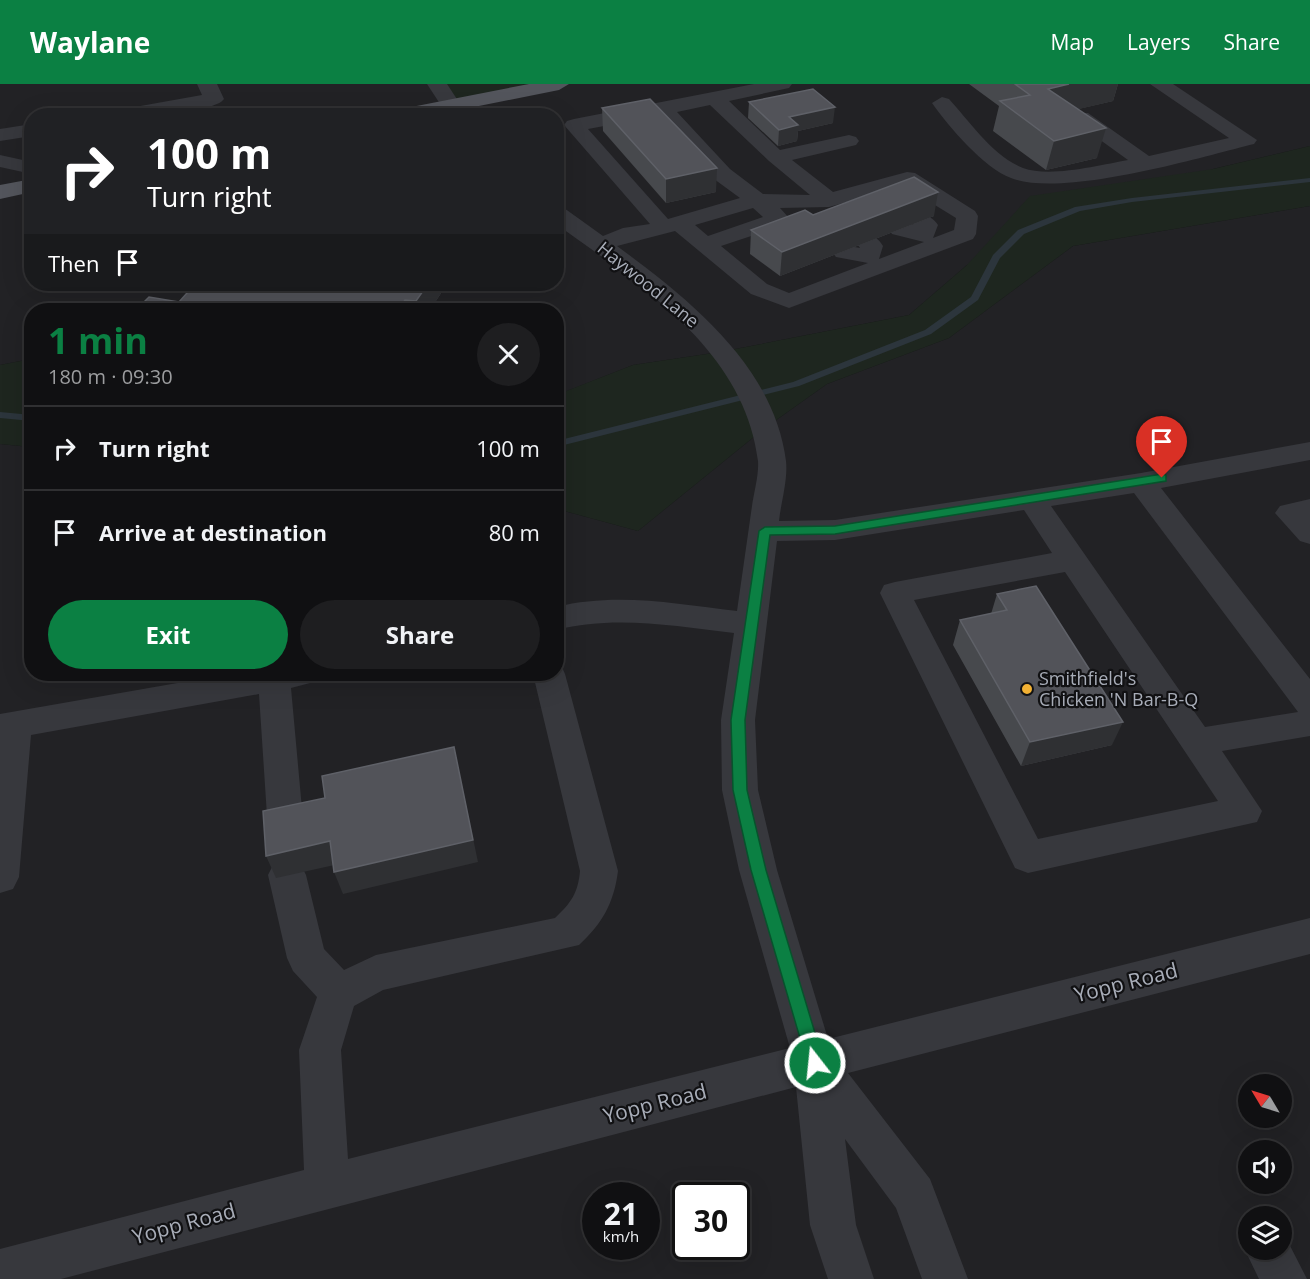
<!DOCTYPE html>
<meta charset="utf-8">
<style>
:root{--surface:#101012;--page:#1e1e20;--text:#f1f3f6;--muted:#9c9d9f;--line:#303032;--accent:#0b8043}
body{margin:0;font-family:"Open Sans",sans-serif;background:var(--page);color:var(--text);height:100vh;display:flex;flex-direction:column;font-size:22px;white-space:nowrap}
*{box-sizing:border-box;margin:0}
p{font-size:20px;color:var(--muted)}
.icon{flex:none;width:33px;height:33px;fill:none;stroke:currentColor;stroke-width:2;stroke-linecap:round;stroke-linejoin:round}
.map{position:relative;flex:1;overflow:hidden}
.side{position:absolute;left:24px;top:219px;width:540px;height:378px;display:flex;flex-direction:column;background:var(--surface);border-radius:24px;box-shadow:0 6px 24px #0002,0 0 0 2px var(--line)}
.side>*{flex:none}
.hud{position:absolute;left:24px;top:24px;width:540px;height:183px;border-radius:24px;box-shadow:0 6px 24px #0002,0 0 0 2px var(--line);background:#202124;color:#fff;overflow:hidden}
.needle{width:39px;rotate:308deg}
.controls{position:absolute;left:1238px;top:990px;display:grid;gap:12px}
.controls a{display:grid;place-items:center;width:54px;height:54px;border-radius:50%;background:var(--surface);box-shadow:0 6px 24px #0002,0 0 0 2px var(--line);font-size:30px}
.speed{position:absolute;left:582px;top:1098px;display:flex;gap:12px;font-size:30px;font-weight:700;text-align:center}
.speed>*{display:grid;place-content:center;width:78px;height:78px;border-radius:50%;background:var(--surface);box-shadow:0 6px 24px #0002,0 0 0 2px var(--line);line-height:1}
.speed small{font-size:15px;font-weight:400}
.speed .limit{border:3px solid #111;border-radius:9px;background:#fff;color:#111}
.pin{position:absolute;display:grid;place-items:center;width:51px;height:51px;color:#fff;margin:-62px -26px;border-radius:50% 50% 50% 0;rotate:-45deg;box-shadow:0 0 6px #0007}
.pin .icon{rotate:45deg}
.me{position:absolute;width:66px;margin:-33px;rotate:344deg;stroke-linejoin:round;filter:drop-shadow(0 0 4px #0008)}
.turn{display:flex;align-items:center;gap:21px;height:126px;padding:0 24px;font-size:27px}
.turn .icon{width:78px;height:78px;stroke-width:2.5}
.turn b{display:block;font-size:42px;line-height:51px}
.then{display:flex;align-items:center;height:57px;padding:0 24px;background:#0003;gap:12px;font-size:22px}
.round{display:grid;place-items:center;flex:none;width:63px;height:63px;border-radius:32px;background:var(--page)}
.headline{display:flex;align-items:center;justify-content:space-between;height:102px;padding:0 24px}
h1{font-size:36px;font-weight:700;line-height:45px;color:var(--accent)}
.button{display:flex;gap:12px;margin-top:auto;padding:12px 24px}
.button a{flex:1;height:69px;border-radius:36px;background:var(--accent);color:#fff;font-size:24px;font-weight:700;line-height:69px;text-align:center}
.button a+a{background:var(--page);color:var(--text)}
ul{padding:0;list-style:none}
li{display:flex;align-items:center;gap:18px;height:84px;padding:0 24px;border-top:2px solid var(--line)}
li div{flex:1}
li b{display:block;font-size:22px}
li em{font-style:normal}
header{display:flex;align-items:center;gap:36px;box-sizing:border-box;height:84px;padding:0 30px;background:var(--accent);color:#fff}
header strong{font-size:28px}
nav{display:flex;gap:33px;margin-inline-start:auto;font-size:21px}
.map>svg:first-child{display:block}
.built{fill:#222225;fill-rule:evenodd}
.green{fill:#1e261f}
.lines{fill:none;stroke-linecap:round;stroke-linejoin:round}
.stream{fill:#2c353c;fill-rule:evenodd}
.minor{fill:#37383d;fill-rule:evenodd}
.major{fill:#53555c;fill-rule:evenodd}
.wall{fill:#47494d}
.shaded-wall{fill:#2f3033}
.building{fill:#525359;stroke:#5f6168;stroke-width:1.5}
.route{fill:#0b8043;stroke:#07532c;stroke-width:1.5}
.poi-dot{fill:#f2b134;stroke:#111113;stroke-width:2}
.labels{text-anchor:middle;stroke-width:4.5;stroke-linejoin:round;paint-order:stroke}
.street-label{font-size:18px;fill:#a8adb8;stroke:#111113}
.poi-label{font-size:18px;fill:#a8adb8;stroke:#111113;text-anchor:start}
.near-street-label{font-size:21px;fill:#a8adb8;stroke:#111113}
</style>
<header>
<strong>Waylane</strong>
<nav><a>Map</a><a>Layers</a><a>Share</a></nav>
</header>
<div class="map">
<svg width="1310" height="1195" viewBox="0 0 1310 1195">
<rect width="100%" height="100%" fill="#161618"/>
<!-- built -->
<g class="built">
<path d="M0,0H1310V62L1213,85L967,181L909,231L720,268L633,281L557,311L556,226H32L31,275L0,281ZM32,32H556V200H32Z"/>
<path d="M1310,122V1195H0V360L31,363L32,590H556L557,425L638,447L765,344L827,300L949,254L1073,162ZM1248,1000H1281V1034H1248ZM1248,1066H1281V1100H1248ZM596,1112H646V1162H596ZM686,1112H736V1162H686ZM1248,1132H1281V1166H1248Z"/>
</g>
<!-- green -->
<g class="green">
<polygon points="437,0 559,0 450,21"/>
<polygon points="1310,62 1310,122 1073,162 949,254 827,300 765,344 638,447 557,425 556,311 633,281 720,268 909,231 967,181 1030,112 1213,85"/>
<polygon points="31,275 31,363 0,360 0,281"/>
</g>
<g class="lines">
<!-- stream -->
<g class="stream">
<polygon points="1310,94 1310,98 1132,118 1080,127 1024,150 1000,174 978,216 931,250 799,302 556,363 556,357 793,298 925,246 971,213 993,171 1018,146 1075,123 1132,114"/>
<polygon points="0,328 32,331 32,337 0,334"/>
</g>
<!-- minor -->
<g class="minor">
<path d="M197,0H217L224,15C214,30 128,32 108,32L118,26L202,11Z"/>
<polygon points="427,0 447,0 468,32 448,32"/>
<path d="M754,0H792L789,4L729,17L780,66L849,51L856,53L859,57L856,61L792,76L833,108L907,88L915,89L975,127L978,132L976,150L973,155L789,224L751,210L675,147L617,162C689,215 774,282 786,377C788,396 781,418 779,437L835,436L1141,389L1310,358V376L1161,404L1310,595V652L1222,667L1262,727L1257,738L1028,789L1015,784L880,509L884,501L895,498L1052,469L1024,426L835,456L777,457L755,636L758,706L777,786L828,955L1310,834V870L848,989L930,1095L968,1195H922L896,1124L845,1055L856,1141L874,1195H828L810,1141L796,1003L61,1195H0V1165L304,1086L299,966L317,913L293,887L287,874L268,791L274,779L287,775L300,779L306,791L324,865L344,886L376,871L555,834C571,819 578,809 580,787L533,590H556V580L561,581L565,590L618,787C614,819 602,840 579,861L383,906L354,922L341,966L348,1075L790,964L739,786L722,706L721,636L734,549C674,542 615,531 556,546V523C617,508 676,520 737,527C742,492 747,457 752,422C754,408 759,391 758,377C745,266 638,199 556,140V122L564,124L603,152L623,144L650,140L564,41L567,37L574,35ZM710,21L769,77L810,111L763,110L730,85L677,28ZM658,32L714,95L740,114L668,135L588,45ZM904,102L956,134L954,146L933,154L938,141C932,132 924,130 913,132L910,137L913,141L900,138L892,140L889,145L892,150L924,158L879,175L883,162C877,152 870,150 859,153L856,158L860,164L844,161L836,163L832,168L836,173L868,179L789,209L767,200L721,162L787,140L790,135L780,124L829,123ZM753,124L763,133L708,152L695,141ZM1134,409L1298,628L1205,643L1051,422ZM1065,488L1218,717L1038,755L914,516Z"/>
<path d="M1150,0H1173L1257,56L1254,60C1198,74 1063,114 1011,94C984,84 949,43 932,19L942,13L949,15C970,38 993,72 1023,84C1050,94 1100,81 1128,76L1074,37L1071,33L1074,29H1088L1149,72L1229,54Z"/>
<polygon points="32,40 32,52 0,57 0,45"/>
<polygon points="0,71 32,78 32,90 0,83"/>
<polygon points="1310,415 1310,460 1300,457 1275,429 1280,422"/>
<polygon points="229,590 314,590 310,599 291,604 304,747 299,758 286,762 273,758 268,747 259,610 31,651 19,793 13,805 0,809 0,630"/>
<polygon points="1281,1148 1284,1150 1307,1195 1259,1195 1245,1166 1248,1159 1248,1166 1281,1166"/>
</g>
<!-- major -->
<g class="major">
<polygon points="529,0 569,0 559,6 429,32 386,32 396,26"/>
<polygon points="32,95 32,108 0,115 0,101"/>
</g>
</g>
<!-- wall -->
<g class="wall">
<polygon points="969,0 1118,0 1113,17 1078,25 1097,74 1046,86 993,47 999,22"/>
<polygon points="749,18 833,39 798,47 797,57 778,62 748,34"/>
<polygon points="602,24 716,108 666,119 603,47"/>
<polygon points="813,131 934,132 780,192 750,170 751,146"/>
<polygon points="195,200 447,200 430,226 136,226 179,218"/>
<polygon points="997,510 1112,661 1021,682 953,561 960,536 991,530"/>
</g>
<!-- shaded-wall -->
<g class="shaded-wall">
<polygon points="1069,0 1118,0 1113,17 1041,34 1048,5"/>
<polygon points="835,23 833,39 798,47 797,57 778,62 779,46 789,33"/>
<polygon points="1106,44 1097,74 1046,86 1054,57"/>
<polygon points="717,84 716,108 666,119 666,95"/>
<polygon points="938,108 934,132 780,192 782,168"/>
<polygon points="428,200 447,200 430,226 418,226 416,217"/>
<polygon points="405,216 407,226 398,226"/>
<polygon points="1123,638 1112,661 1021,682 1030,658"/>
<polygon points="454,663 478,778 343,810 334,788"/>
<polygon points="330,757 339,780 276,794 266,772"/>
</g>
<!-- building -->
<g class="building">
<polygon points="1015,0 1069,0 1048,5 1106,44 1054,57 1000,17 1030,11"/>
<polygon points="813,5 835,23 789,33 798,41 779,46 749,18"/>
<polygon points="650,15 717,84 666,95 602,24"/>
<polygon points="914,93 938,108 782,168 751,146 805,126 813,131"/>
<polygon points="195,200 428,200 416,217 405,216 398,226 136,226 149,213 179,218"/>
<polygon points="1036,502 1123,638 1030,658 960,536 1007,526 997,510"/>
<polygon points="454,663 473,756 334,788 330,757 266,772 263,727 325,714 322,692"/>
</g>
<!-- route -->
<polygon class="route" points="1162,390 1166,391 1166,397 835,450 770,451 745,636 747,706 766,786 824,979 821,985 815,988 809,985 751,786 733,706 731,636 759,447 765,443 835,442"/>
<!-- markers -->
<circle class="poi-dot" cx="1027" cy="605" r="6"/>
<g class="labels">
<!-- street labels -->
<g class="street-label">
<text transform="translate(648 201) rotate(39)" y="6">Haywood Lane</text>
</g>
<!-- poi labels -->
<g class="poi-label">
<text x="1039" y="601">Smithfield's<tspan x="1039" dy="21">Chicken 'N Bar-B-Q</tspan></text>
</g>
<!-- near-street labels -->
<g class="near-street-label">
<text transform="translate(1126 899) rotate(-14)" y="7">Yopp Road</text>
<text transform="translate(655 1020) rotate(-14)" y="7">Yopp Road</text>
<text transform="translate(184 1140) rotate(-15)" y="7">Yopp Road</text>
</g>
</g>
</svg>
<div class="controls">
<a><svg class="needle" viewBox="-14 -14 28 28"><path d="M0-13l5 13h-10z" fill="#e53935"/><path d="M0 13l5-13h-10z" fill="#9c9d9f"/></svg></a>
<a><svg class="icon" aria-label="sound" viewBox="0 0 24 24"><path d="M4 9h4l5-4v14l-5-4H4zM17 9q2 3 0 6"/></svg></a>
<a><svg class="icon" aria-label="layers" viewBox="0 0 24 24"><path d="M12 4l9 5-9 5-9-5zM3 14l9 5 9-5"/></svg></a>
</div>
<div class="speed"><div>21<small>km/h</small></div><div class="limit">30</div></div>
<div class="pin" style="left:1162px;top:394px;background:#d93025"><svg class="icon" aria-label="arrive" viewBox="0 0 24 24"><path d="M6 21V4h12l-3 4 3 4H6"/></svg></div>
<svg class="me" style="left:815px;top:979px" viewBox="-20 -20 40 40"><circle r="17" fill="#0b8043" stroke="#fff" stroke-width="3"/><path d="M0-11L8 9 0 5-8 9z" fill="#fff"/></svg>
<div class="hud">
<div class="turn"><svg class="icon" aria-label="right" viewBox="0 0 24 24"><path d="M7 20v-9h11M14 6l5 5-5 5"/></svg><div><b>100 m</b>Turn right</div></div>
<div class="then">Then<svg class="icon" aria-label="arrive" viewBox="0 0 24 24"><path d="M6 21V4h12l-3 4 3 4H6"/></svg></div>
</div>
<section class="side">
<div class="headline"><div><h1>1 min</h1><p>180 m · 09:30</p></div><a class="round"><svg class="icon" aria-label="close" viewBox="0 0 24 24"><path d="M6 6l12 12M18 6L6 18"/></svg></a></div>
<ul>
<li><svg class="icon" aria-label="right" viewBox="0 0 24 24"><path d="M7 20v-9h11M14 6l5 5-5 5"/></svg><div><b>Turn right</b></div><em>100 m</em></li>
<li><svg class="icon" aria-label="arrive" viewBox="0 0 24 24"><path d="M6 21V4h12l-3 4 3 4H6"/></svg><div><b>Arrive at destination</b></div><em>80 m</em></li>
</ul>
<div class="button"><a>Exit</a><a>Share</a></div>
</section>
</div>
